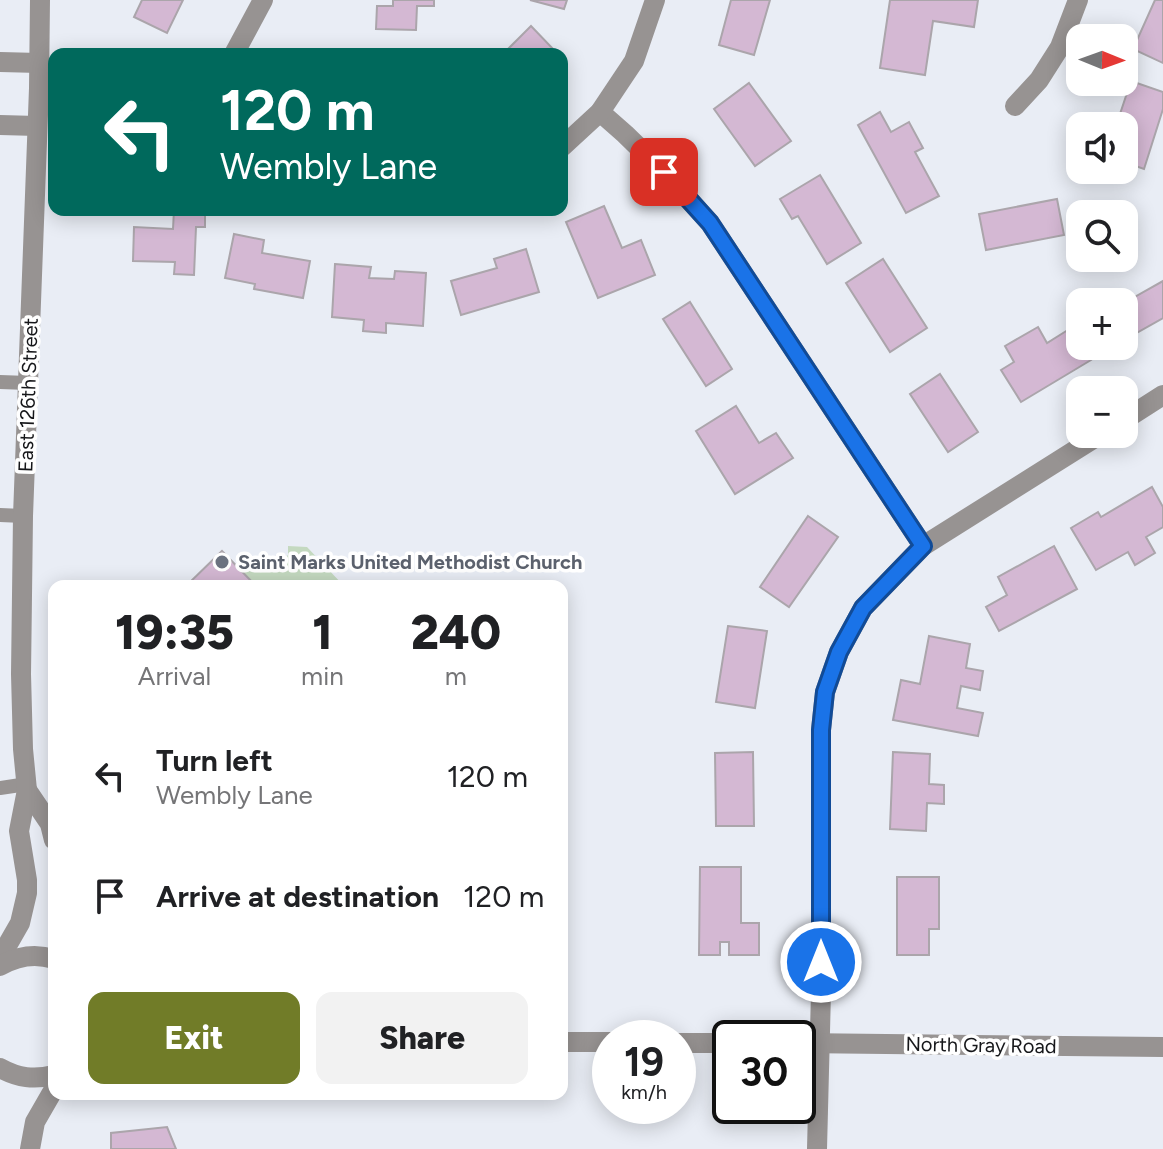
<!DOCTYPE html>
<meta charset="utf-8">
<style>
:root{--surface:#fff;--page:#f2f2f2;--text:#202124;--muted:#757577;--accent:#717c28}
body{margin:0;font-family:Figtree,sans-serif;background:var(--page);color:var(--text);height:100vh;display:flex;flex-direction:column;font-size:30px;white-space:nowrap}
*{box-sizing:border-box;margin:0}
p{font-size:26px;color:var(--muted)}
.icon{flex:none;width:44px;height:44px;fill:none;stroke:currentColor;stroke-width:2;stroke-linecap:round;stroke-linejoin:round}
.map{position:relative;flex:1;overflow:hidden}
.side{position:absolute;left:48px;top:580px;width:520px;height:520px;display:flex;flex-direction:column;background:var(--surface);border-radius:16px;box-shadow:0 4px 20px #0003}
.side>*{flex:none}
.guide{position:absolute;left:48px;top:48px;width:520px;height:168px;border-radius:16px;box-shadow:0 4px 20px #0003;background:#00695c;color:#fff;overflow:hidden}
.needle{width:52px;rotate:91deg}
.fabs{position:absolute;left:1066px;top:24px;display:grid;gap:16px}
.fabs a{display:grid;place-items:center;width:72px;height:72px;border-radius:16px;background:var(--surface);box-shadow:0 4px 20px #0003;font-size:40px}
.speed{position:absolute;left:592px;top:1020px;display:flex;gap:16px;font-size:40px;font-weight:700;text-align:center}
.speed>*{display:grid;place-content:center;width:104px;height:104px;border-radius:50%;background:var(--surface);box-shadow:0 4px 20px #0003;line-height:1}
.speed small{font-size:20px;font-weight:400}
.speed .limit{border:4px solid #111;border-radius:12px;background:#fff;color:#111}
.pin{position:absolute;display:grid;place-items:center;width:68px;height:68px;color:#fff;margin:-34px;border-radius:16px;box-shadow:0 4px 12px #0006}
.me{position:absolute;width:88px;margin:-44px;rotate:0deg;stroke-linejoin:round;filter:drop-shadow(0 0 6px #0008)}
.turn{display:flex;align-items:center;gap:28px;height:168px;padding:0 40px;font-size:36px}
.turn .icon{width:104px;height:104px;stroke-width:2.5}
.turn b{display:block;font-size:56px;line-height:68px}
.eta{display:flex;justify-content:space-evenly;align-items:center;height:136px;text-align:center}
.eta b{font-size:48px;font-weight:800;line-height:56px}
.button{display:flex;gap:16px;margin-top:auto;padding:16px 40px}
.button a{flex:1;height:92px;border-radius:16px;background:var(--accent);color:#fff;font-size:32px;font-weight:800;line-height:92px;text-align:center}
.button a+a{background:var(--page);color:var(--text)}
ul{padding:0;list-style:none}
li{display:flex;align-items:center;gap:24px;height:120px;padding:0 40px}
li div{flex:1}
li b{display:block;font-size:30px}
li em{font-style:normal}
.map>svg:first-child{display:block}
.green{fill:#c4d9c0}
.building{fill:#d4b8d3;stroke:#aba5ab;stroke-width:2}
.lines{fill:none;stroke-linecap:round;stroke-linejoin:round}
.service{stroke:#979392;stroke-width:14}
.minor{stroke:#979392;stroke-width:20}
.tertiary{stroke:#979392;stroke-width:20}
.route-casing{stroke:#114b97;stroke-width:20}
.route{stroke:#1a73e8;stroke-width:14}
.worship-dot{fill:#6b7280;stroke:#fff;stroke-width:3}
.labels{text-anchor:middle;stroke-width:7;stroke-linejoin:round;paint-order:stroke}
.street-label{font-size:20px;fill:#16171a;stroke:#fff}
.worship-label{font-size:20px;font-weight:bold;fill:#5b616d;stroke:#fff;text-anchor:start}
</style>
<div class="map">
<svg width="1163" height="1149" viewBox="0 0 1163 1149">
<rect width="100%" height="100%" fill="#e9edf5"/>
<!-- green -->
<path class="green" d="M288,546L307,547L344,586H256L243,572C247,570 251,566 255,565C269,561 277,566 288,555Z"/>
<!-- building -->
<g class="building">
<polygon points="142,0 183,0 167,33 134,17"/>
<polygon points="393,0 434,0 434,6 417,6 416,30 376,29 377,6 393,6"/>
<polygon points="530,0 567,0 564,9"/>
<polygon points="731,0 770,0 754,55 719,45"/>
<polygon points="890,0 978,0 974,27 933,21 925,75 880,68"/>
<polygon points="1155,0 1163,0 1163,63 1133,49"/>
<polygon points="531,26 556,52 553,54 503,54"/>
<polygon points="1131,81 1163,92 1163,109 1144,169 1124,162 1124,126 1116,126"/>
<polygon points="749,83 791,141 755,166 714,109"/>
<polygon points="880,112 891,132 909,122 923,148 915,152 939,196 906,213 858,125"/>
<polygon points="820,175 861,243 827,264 798,216 792,219 780,199"/>
<polygon points="1057,199 1064,235 986,250 979,214"/>
<polygon points="604,206 622,248 641,240 655,275 598,298 566,222"/>
<polygon points="174,210 205,210 205,227 196,227 194,275 174,274 175,262 133,261 134,227 173,229"/>
<polygon points="234,234 264,240 262,253 310,261 303,298 254,289 255,284 225,278"/>
<polygon points="526,249 539,292 461,315 451,281 497,268 494,259"/>
<polygon points="883,259 927,328 890,352 846,283"/>
<polygon points="335,264 371,267 369,278 394,279 395,271 426,273 423,326 386,323 386,333 363,331 364,320 332,317"/>
<polygon points="1163,281 1163,318 1124,340 1124,303"/>
<polygon points="690,302 732,369 706,386 663,319"/>
<polygon points="1038,327 1047,343 1071,328 1080,342 1080,346 1082,346 1091,360 1021,402 1001,370 1014,362 1005,346"/>
<polygon points="940,374 978,432 948,452 910,394"/>
<polygon points="736,406 759,443 776,433 793,458 735,494 696,431"/>
<polygon points="1152,487 1163,507 1163,527 1146,537 1155,553 1135,565 1128,552 1096,570 1071,528 1098,512 1101,517"/>
<polygon points="808,516 838,537 789,607 760,587"/>
<polygon points="1054,546 1077,589 999,631 986,607 1007,595 998,577"/>
<polygon points="222,551 256,586 186,586"/>
<polygon points="728,626 767,631 755,708 716,702"/>
<polygon points="929,636 970,644 966,668 983,671 980,690 961,686 957,708 983,713 978,736 893,720 901,680 920,684"/>
<polygon points="753,752 754,826 716,826 715,753"/>
<polygon points="893,752 930,754 929,784 944,785 944,804 927,803 926,831 890,829"/>
<polygon points="700,867 741,867 741,923 759,923 759,955 729,955 729,942 720,942 720,955 699,955"/>
<polygon points="897,877 939,877 939,929 929,929 929,955 897,955"/>
<polygon points="167,1127 176,1149 111,1149 111,1133"/>
</g>
<g class="lines">
<!-- service -->
<g class="service">
<polyline points="0,382 28,383"/>
<polyline points="0,515 23,516"/>
<polyline points="0,788 27,784"/>
</g>
<!-- minor -->
<g class="minor">
<polyline points="234,54 263,0"/>
<polyline points="0,62 39,63"/>
<polyline points="1015,106 1039,80 1060,47 1078,0"/>
<polyline points="600,112 625,134 664,172 710,223 923,546"/>
<polyline points="0,125 37,126"/>
<polyline points="562,147 600,112 634,61 655,0"/>
<polyline points="1124,420 1163,395"/>
<polyline points="817,1149 821,992 821,730 825,692 839,652 863,608 923,546 1101,434"/>
</g>
<!-- tertiary -->
<g class="tertiary">
<polyline points="27,790 50,824 54,840"/>
<polyline points="0,958 20,923 27,893 27,880 19,831 27,790 23,749 21,674 23,516 39,88 40,0"/>
<path d="M0,966C17,956 35,953 54,959"/>
<polyline points="562,1042 610,1042"/>
<polyline points="678,1043 730,1043"/>
<polyline points="798,1043 1163,1047"/>
<path d="M0,1068C18,1078 34,1080 54,1075"/>
<polyline points="30,1149 35,1122 54,1089"/>
</g>
</g>
<g class="lines">
<!-- route casing -->
<g class="route-casing">
<polyline id="route" points="664,172 710,223 923,546 863,608 839,652 825,692 821,730 821,962"/>
</g>
<!-- route -->
<use href="#route" class="route"/>
</g>
<!-- markers -->
<circle class="worship-dot" cx="222" cy="562" r="8"/>
<g class="labels">
<!-- street labels -->
<g class="street-label">
<text transform="translate(28 395) rotate(-88)" y="7">East 126th Street</text>
<text transform="translate(981 1045) rotate(1)" y="7">North Gray Road</text>
</g>
<!-- worship labels -->
<g class="worship-label">
<text x="238" y="569">Saint Marks United Methodist Church</text>
</g>
</g>
</svg>
<div class="fabs">
<a><svg class="needle" viewBox="-14 -14 28 28"><path d="M0-13l5 13h-10z" fill="#e53935"/><path d="M0 13l5-13h-10z" fill="#757577"/></svg></a>
<a><svg class="icon" aria-label="sound" viewBox="0 0 24 24"><path d="M4 9h4l5-4v14l-5-4H4zM17 9q2 3 0 6"/></svg></a>
<a><svg class="icon" aria-label="search" viewBox="0 0 24 24"><circle cx="10" cy="10" r="6"/><path d="M15 15l6 6"/></svg></a>
<a>+</a>
<a>−</a>
</div>
<div class="speed"><div>19<small>km/h</small></div><div class="limit">30</div></div>
<div class="pin" style="left:664px;top:172px;background:#d93025"><svg class="icon" aria-label="arrive" viewBox="0 0 24 24"><path d="M6 21V4h12l-3 4 3 4H6"/></svg></div>
<svg class="me" style="left:821px;top:962px" viewBox="-20 -20 40 40"><circle r="17" fill="#1a73e8" stroke="#fff" stroke-width="3"/><path d="M0-11L8 9 0 5-8 9z" fill="#fff"/></svg>
<div class="guide">
<div class="turn"><svg class="icon" aria-label="left" viewBox="0 0 24 24"><path d="M17 20v-9H6M10 6l-5 5 5 5"/></svg><div><b>120 m</b>Wembly Lane</div></div>
</div>
<section class="side">
<div class="eta">
<div><b>19:35</b><p>Arrival</p></div>
<div><b>1</b><p>min</p></div>
<div><b>240</b><p>m</p></div>
</div>
<ul>
<li><svg class="icon" aria-label="left" viewBox="0 0 24 24"><path d="M17 20v-9H6M10 6l-5 5 5 5"/></svg><div><b>Turn left</b><p>Wembly Lane</p></div><em>120 m</em></li>
<li><svg class="icon" aria-label="arrive" viewBox="0 0 24 24"><path d="M6 21V4h12l-3 4 3 4H6"/></svg><div><b>Arrive at destination</b></div><em>120 m</em></li>
</ul>
<div class="button"><a>Exit</a><a>Share</a></div>
</section>
</div>
